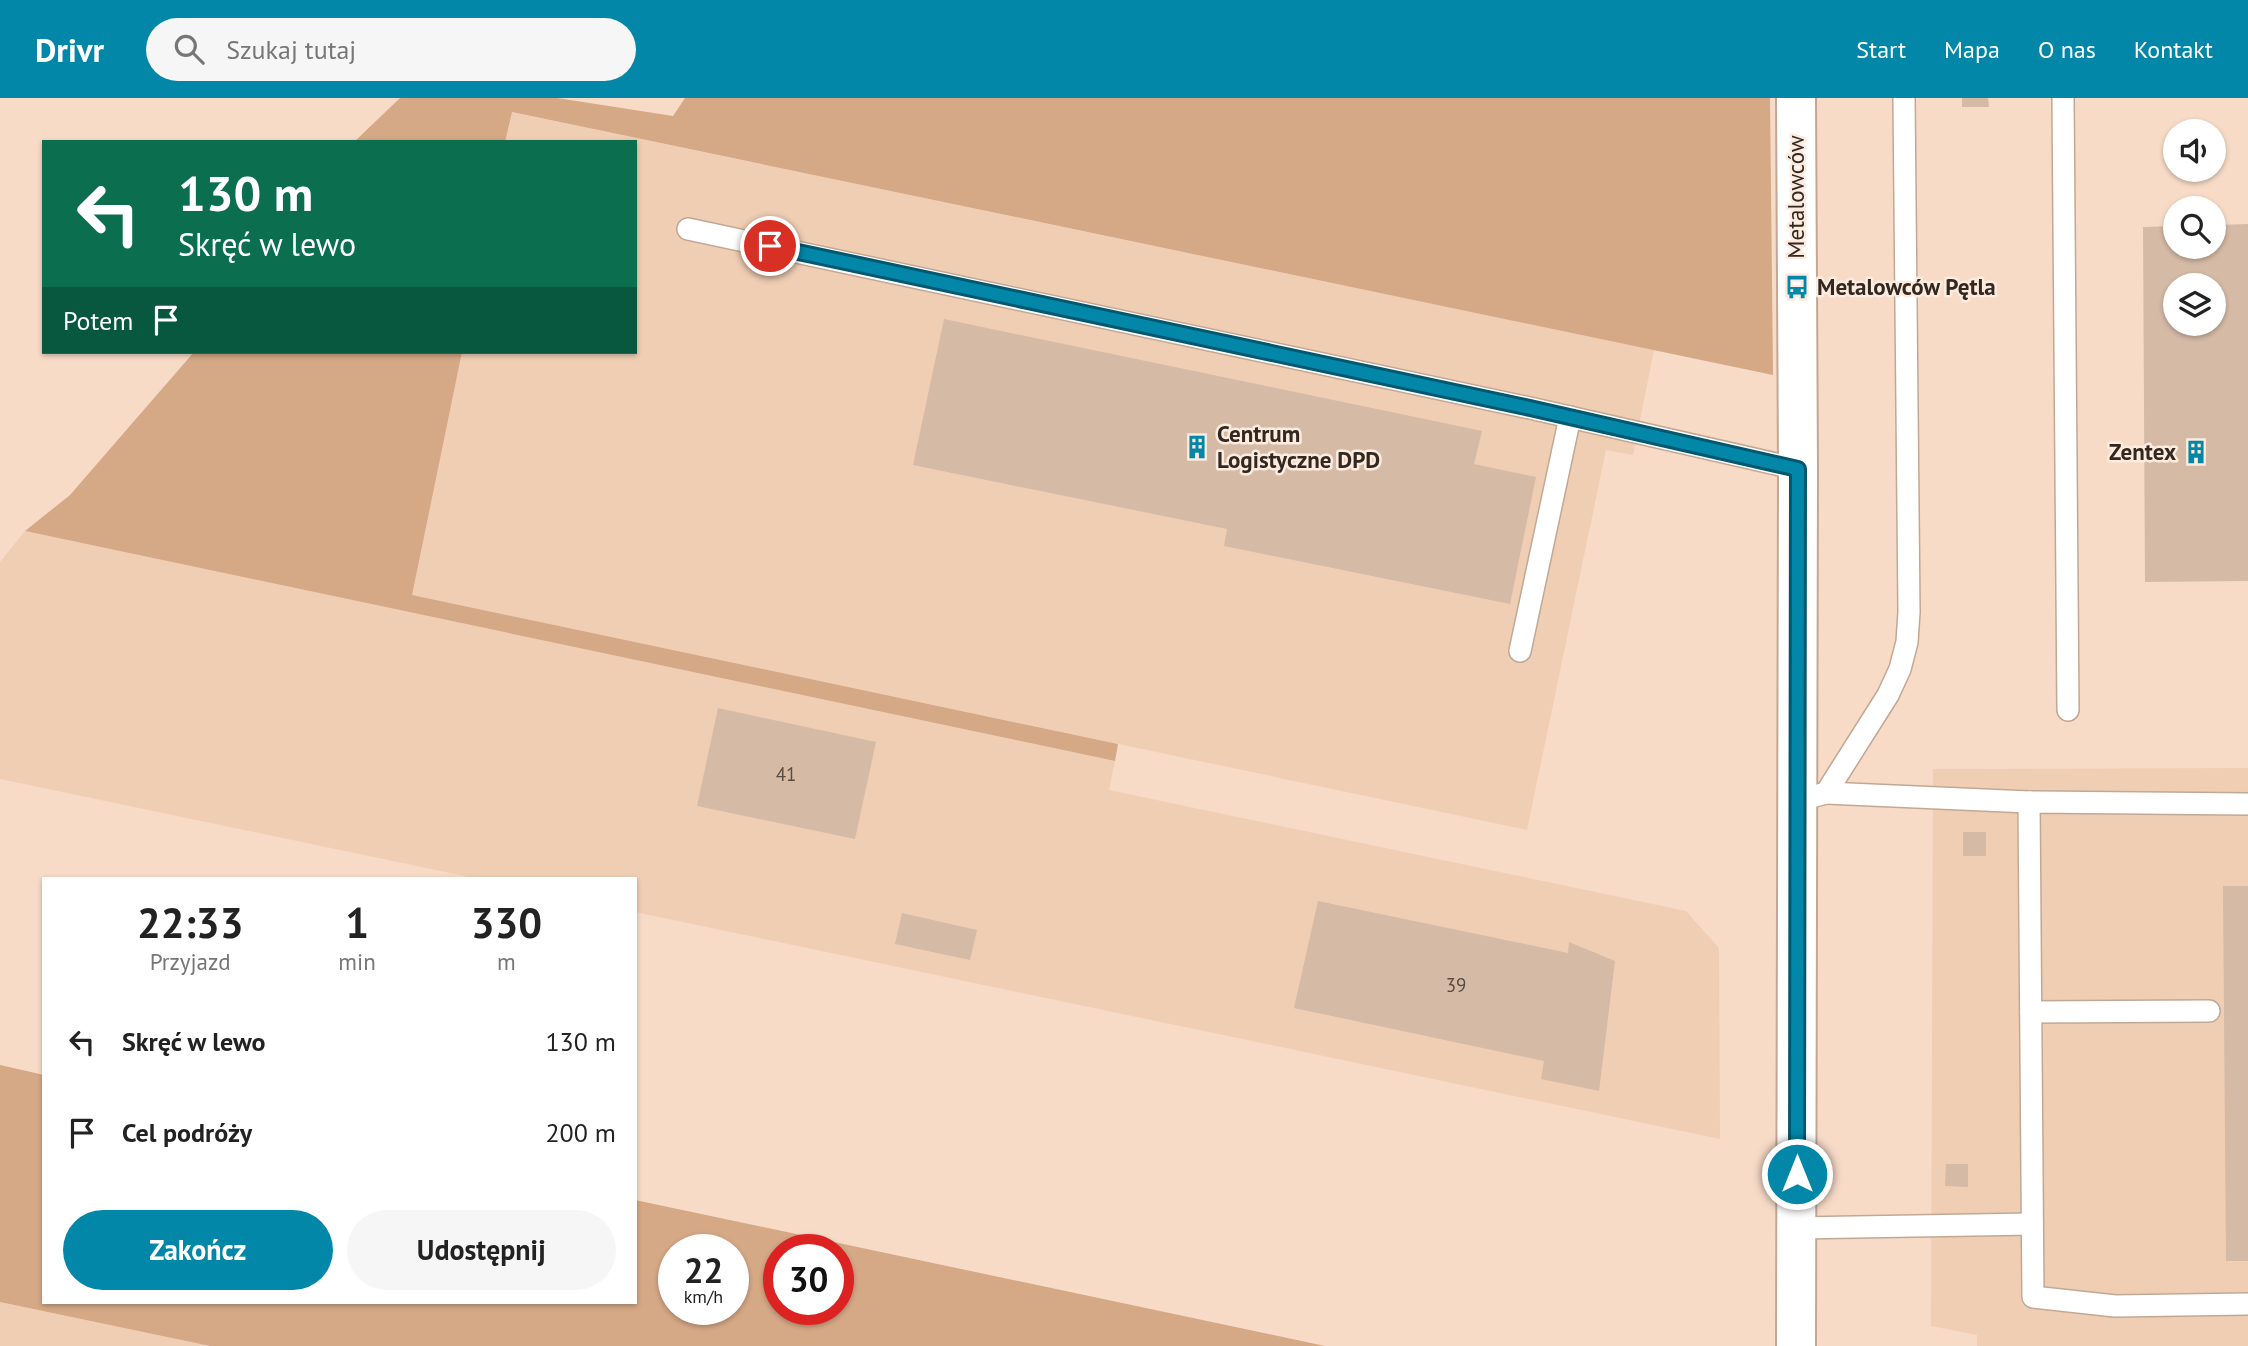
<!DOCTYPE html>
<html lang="pl">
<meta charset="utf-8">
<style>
:root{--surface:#fff;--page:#f6f6f6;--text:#222;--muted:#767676;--accent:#0387a9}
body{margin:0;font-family:"PT Sans",sans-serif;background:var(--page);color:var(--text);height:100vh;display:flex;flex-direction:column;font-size:26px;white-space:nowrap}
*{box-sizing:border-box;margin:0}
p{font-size:23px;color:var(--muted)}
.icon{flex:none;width:38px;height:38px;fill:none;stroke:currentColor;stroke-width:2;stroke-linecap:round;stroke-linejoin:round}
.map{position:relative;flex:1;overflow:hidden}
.panel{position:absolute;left:42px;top:779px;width:595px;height:427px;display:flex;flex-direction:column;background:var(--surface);border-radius:0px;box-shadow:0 2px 5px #0004}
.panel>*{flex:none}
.hud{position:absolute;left:42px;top:42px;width:595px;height:214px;border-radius:0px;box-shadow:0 2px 5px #0004;background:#0b6e4f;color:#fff;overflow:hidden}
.tools{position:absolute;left:2163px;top:21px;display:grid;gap:14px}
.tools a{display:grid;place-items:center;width:63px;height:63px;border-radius:50%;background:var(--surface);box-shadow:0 2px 5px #0004;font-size:35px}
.speed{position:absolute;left:658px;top:1136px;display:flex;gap:14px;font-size:35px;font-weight:700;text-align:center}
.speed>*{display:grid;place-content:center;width:91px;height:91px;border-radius:50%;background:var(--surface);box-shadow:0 2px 5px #0004;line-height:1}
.speed small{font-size:18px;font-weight:400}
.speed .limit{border:10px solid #d22;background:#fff;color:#111}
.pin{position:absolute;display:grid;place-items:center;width:60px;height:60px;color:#fff;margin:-30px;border:4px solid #fff;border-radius:50%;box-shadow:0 2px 7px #0007}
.me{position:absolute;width:77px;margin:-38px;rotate:0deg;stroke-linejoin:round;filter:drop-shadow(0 0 5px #0008)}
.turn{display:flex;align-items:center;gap:24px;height:147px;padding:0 21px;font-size:32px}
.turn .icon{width:91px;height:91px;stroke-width:2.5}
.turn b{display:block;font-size:49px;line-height:60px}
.then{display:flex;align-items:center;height:66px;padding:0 21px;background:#0003;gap:14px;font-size:26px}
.eta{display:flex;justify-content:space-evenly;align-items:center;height:119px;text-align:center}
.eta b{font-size:42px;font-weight:700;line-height:49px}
.primary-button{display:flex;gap:14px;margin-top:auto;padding:14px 21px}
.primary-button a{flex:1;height:80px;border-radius:42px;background:var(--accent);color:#fff;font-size:28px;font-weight:700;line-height:80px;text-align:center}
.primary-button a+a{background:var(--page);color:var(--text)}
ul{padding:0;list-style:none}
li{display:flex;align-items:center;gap:21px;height:91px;padding:0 21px}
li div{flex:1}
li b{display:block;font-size:26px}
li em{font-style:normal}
header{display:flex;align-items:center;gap:42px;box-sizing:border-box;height:98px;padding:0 35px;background:var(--accent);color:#fff}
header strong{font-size:33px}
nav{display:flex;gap:38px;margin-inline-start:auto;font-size:24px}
.search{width:490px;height:63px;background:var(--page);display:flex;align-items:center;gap:18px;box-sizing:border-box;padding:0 24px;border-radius:38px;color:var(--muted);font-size:26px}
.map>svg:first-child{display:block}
.built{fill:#f0ceb4}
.green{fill:#d5a886;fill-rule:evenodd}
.building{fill:#d5baa6;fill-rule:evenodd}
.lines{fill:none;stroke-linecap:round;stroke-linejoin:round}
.lane-casing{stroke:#c2a894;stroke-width:24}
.street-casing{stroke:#c2a894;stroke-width:42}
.lane{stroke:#fff;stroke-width:21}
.street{stroke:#fff;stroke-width:38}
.route-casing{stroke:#02586e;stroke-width:18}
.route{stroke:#0387a9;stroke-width:12}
.labels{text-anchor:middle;stroke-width:5;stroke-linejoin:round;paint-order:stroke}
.number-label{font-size:19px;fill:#5b4c42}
.street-label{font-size:23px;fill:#322820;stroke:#fcebde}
.poi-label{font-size:23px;font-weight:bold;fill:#322820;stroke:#fcebde;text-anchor:start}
</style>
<header>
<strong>Drivr</strong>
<div class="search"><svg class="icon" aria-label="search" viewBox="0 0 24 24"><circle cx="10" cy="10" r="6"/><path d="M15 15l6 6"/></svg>Szukaj tutaj</div>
<nav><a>Start</a><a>Mapa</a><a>O nas</a><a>Kontakt</a></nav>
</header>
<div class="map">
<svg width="2248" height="1248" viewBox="0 0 2248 1248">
<rect width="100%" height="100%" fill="#f7dbc7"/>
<!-- built -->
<g class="built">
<polygon points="511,14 1654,252 1633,357 1606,352 1527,732 411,497 462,254 635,254 635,44 505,44"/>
<polygon points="25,433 1115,663 1109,692 1686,813 1719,850 1720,1041 635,814 635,780 474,780 0,681 0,464"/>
<polygon points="2248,670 2248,1248 1977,1248 1977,1237 1931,1228 1933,671"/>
<polygon points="0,1204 210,1248 0,1248"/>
</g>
<!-- green -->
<g class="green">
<polygon points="400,0 557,0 673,18 685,0 1770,0 1773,277 512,14 505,44 354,44"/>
<polygon points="194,254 462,254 412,497 1118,646 1115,663 25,433 70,397"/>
<path d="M0,967L44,977V1204H635V1102L1325,1248H210L0,1204ZM674,1152H733V1211H674ZM779,1152H838V1211H779Z"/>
</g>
<!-- building -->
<g class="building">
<polygon points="1962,0 1988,0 1989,9 1962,9"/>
<path d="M2248,126V483L2145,484L2143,129L2175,128V149H2214V127ZM2175,187H2214V226H2175Z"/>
<polygon points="944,221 1482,333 1474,366 1536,379 1510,506 1224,448 1227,431 913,367"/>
<polygon points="718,610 876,644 855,741 697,708"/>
<rect x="1963" y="734" width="23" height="24"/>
<polygon points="2223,788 2248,788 2248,1163 2226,1163"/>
<polygon points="1318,803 1568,855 1569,844 1615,863 1599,993 1541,981 1544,963 1294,910"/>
<polygon points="902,815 977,832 970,862 895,846"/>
<polygon points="1946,1066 1968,1066 1968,1089 1945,1088"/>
</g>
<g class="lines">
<!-- lane casing -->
<g class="lane-casing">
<g id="lane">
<polyline points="2063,0 2068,612"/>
<polyline points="688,131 1530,310 1798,371"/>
<polyline points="1520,553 1570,319"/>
<polyline points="1826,695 2029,704"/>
<polyline points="1796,703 1826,695 1888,597 1900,571 1907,544 1909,514 1904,0"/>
<polyline points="2248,706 2029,704 2033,1199 2115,1208 2248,1206"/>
<polyline points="2031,914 2209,913"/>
<polyline points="1797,1130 2032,1126"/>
</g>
</g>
<!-- street casing -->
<g class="street-casing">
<polyline id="street" points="1796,1248 1798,371 1796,0"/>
</g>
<!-- lane -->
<use href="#lane" class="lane"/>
<!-- street -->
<use href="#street" class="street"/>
</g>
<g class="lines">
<!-- route casing -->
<g class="route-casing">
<polyline id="route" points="770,148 1530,310 1798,371 1797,1076"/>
</g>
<!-- route -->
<use href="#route" class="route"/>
</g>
<!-- icons -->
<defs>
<g id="bus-bare" transform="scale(1.89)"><path d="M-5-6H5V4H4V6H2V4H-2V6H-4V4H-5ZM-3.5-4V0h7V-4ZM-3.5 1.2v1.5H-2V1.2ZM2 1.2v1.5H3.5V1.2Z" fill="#0387a9" stroke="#fcebde" stroke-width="2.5" paint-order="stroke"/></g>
<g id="building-bare" transform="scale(1.89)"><path d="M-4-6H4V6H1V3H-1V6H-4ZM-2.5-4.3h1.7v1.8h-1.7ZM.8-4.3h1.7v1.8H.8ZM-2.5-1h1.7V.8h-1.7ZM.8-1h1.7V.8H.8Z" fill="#0387a9" stroke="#fcebde" stroke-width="2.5" paint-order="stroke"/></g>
</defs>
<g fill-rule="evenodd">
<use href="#bus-bare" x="1797" y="189"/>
<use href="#building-bare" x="1197" y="349"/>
<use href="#building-bare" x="2196" y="354"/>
</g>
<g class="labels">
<!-- number labels -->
<g class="number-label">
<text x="786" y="683">41</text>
<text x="1456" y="894">39</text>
</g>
<!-- street labels -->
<g class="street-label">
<text transform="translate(1796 99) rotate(-90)" y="8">Metalowców</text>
</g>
<!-- poi labels -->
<g class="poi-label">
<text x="1817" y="197">Metalowców Pętla</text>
<text x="1217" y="344">Centrum<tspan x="1217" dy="26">Logistyczne DPD</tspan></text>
<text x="2176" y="362" text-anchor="end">Zentex</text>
</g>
</g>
</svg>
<div class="tools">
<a><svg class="icon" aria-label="sound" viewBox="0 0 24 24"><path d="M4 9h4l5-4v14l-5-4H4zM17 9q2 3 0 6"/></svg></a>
<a><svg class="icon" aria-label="search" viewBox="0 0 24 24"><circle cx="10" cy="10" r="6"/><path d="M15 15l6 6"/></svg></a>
<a><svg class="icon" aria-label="layers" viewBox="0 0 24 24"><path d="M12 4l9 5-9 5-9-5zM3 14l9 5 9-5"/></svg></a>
</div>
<div class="speed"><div>22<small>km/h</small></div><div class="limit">30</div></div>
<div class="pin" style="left:770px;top:148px;background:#d93025"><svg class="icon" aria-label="arrive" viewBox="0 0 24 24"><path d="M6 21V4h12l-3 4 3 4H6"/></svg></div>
<svg class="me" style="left:1797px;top:1076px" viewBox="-20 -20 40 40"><circle r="17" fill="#0387a9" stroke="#fff" stroke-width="3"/><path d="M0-11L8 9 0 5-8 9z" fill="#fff"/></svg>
<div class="hud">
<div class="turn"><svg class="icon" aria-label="left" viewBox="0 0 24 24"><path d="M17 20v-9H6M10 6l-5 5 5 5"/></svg><div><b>130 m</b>Skręć w lewo</div></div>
<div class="then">Potem<svg class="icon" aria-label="arrive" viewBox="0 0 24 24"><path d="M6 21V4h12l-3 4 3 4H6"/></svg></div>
</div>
<section class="panel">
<div class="eta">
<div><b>22:33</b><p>Przyjazd</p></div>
<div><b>1</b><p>min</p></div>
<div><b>330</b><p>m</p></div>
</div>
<ul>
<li><svg class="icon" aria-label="left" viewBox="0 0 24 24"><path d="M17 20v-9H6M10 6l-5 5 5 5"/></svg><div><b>Skręć w lewo</b></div><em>130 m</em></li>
<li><svg class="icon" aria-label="arrive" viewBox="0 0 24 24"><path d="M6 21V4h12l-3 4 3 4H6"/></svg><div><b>Cel podróży</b></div><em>200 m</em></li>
</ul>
<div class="primary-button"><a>Zakończ</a><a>Udostępnij</a></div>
</section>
</div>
